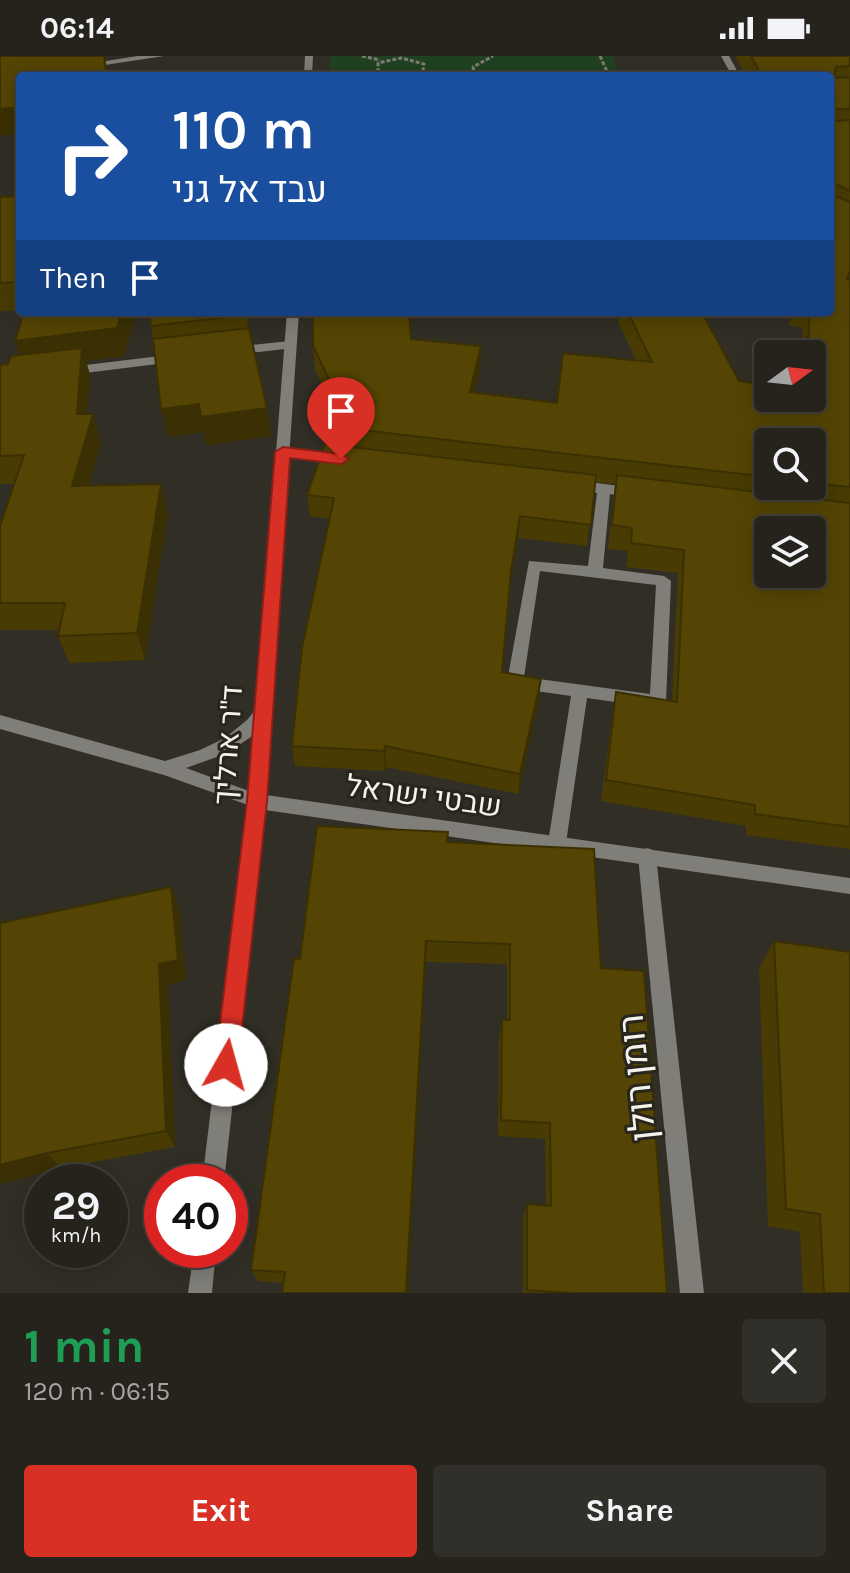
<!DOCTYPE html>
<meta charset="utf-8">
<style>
:root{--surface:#25231c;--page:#312f29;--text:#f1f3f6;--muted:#a3a4a3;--line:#42403b;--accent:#d93025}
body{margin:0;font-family:Karla,Heebo,sans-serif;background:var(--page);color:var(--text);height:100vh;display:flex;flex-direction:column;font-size:30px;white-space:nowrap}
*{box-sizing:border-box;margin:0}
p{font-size:26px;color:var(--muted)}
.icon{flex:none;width:44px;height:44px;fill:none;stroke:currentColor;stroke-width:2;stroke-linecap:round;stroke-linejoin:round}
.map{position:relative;height:1237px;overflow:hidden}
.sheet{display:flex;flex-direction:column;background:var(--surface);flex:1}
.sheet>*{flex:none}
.guide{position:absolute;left:16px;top:16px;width:818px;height:244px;border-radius:8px;box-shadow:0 4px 20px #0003,0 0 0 2px var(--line);background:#1a4fa0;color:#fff;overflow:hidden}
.needle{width:52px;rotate:75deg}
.buttons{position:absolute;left:754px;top:284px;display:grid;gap:16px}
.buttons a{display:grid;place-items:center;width:72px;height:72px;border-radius:8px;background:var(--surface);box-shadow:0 4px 20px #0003,0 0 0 2px var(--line);font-size:40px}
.speed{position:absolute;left:24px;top:1108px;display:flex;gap:16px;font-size:40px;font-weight:700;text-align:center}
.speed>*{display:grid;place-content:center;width:104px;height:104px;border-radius:50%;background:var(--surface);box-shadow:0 4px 20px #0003,0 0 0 2px var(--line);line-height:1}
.speed small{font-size:20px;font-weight:400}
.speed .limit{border:12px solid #d22;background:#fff;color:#111}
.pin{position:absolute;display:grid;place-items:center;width:68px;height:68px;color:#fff;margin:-82px -34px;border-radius:50% 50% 50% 0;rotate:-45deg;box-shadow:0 0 8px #0007}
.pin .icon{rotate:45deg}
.me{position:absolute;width:88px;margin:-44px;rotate:7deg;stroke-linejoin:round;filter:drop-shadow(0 0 6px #0008)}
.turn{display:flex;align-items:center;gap:28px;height:168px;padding:0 24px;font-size:36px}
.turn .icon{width:104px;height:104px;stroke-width:2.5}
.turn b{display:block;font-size:56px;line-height:68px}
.then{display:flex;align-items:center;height:76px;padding:0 24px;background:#0003;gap:16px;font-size:30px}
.round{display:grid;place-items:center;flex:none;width:84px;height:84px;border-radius:8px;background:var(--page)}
.head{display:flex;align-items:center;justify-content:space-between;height:136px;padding:0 24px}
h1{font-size:48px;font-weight:700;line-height:60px;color:#1e9e55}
.action{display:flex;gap:16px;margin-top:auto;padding:16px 24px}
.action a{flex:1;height:92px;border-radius:8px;background:var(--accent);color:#fff;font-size:32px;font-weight:700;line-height:92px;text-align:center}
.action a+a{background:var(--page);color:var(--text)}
.status{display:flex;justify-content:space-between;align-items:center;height:56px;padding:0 40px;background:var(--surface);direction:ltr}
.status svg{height:22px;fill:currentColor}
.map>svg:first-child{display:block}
.green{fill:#204221}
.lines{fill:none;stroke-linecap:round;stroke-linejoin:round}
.path{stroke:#7d7c73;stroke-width:3;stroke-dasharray:4 2;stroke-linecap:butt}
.minor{fill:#807e79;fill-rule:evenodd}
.tertiary{fill:#807e79;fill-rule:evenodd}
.wall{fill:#483b03;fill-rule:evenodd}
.shaded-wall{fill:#3b3003}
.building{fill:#544504;stroke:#3b3003;stroke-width:2;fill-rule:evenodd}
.route{fill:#d93025;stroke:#8d1f18;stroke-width:2}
.labels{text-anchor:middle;stroke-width:6;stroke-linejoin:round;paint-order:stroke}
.street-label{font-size:30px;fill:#f3f2eb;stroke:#27251c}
.near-street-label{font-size:36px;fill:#f3f2eb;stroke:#27251c}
</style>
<div class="status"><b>06:14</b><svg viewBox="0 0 49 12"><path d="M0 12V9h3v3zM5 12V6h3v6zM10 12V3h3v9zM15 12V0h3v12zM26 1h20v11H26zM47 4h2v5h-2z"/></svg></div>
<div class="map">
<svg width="850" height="1237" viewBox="0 0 850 1237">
<rect width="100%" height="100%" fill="#312f25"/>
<!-- green -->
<polygon class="green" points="331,0 612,0 620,20 328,20"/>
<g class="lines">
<!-- path -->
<g class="path">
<polyline points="362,0 380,4"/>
<polyline points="600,0 609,20"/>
<polyline points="373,20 381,17"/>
<polyline points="391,20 378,14 378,7 401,2 424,8 423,15 411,20"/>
<polyline points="475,20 473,11 493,0"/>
</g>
<!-- minor -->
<g class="minor">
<polygon points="721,0 729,0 740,20 732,20"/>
<polygon points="290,285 296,289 294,292 232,299 226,295 232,291"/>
<polygon points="177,298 183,302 181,305 69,319 63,315 69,311"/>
<polygon points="283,392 341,399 348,403 341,407 278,399 278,393"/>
<path d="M574,424L635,432L642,437L635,442L610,438L603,512L664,520L671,525L666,646L664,651L658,652L587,642L566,787L563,793L557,795L551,793L548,787L571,640L515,632L509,630L507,626L529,505L588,510L597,437L569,432L567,429L569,426ZM540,515L656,529L650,638L524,621Z"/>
<polygon points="647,792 653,794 656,800 704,1237 680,1237 638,800 641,794"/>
</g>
<!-- tertiary -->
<g class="tertiary">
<polygon points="138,0 164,0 85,12 81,9"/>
<polygon points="305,0 313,0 312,20 304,20"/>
<path d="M287,256H299L266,739L850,822V838L265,754L224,1126H202L248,749L164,719L0,673V659L165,705L200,694L225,682L247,664L256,653ZM254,679L249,735L186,712L225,698Z"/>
<polygon points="194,1194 216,1194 212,1237 188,1237"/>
</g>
</g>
<!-- wall -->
<g class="wall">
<path d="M735,0H850V219L848,223L850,224V793L746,779V770L601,745L612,659L616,636L672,645L678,517L626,511L628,495L608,493L615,428L595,426L587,490L518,482L509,537L502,616L539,644L518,738L386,711L385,715L295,710L292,690L330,463L310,460L307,439L351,391L315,314L313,290L411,283L480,314L474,337L557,347L636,304L618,266L619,256H702L739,325L812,342V298H801L803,272L789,269L792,256H830V20H746ZM768,386H812V430H768Z"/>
<polygon points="20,140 20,254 0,255 0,141"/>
<polygon points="24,256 136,256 124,300 86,305 90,319 87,358 93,358 101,386 89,430 168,456 145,604 69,607 58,580 59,574 0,574 0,470 14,428 0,428 0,309 8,308 20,299 15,285"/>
<polygon points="246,256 248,272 267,352 271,380 206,389 204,376 168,381 151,270"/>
<polygon points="447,786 601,912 667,1237 523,1237 523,1162 527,1148 546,1150 545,1083 498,1080 499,982 502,964 507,964 507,908 426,906 284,1227 258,1225 251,1214 300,903"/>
<polygon points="171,831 179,853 186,924 168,928 175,1091 61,1112 0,1128"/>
<polygon points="774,885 850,1237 803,1237 800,1176 768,1170 759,912"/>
</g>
<!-- shaded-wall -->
<g class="shaded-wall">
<polygon points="20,51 20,78 0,80 0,53"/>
<polygon points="122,256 136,256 124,300 86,305 90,319 85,385 93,358 101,386 81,458 72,430 24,313 15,285"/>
<polygon points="481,290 480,314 469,360 470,336"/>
<polygon points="199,348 267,352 271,380 206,389 204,376 168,381 161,353"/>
<polygon points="161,428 168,456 145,604 137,577"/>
<polygon points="520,460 518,482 509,537 511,515"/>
<polygon points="541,623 539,644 518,738 520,718"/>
<polygon points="385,690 386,711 385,715 384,695"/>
<polygon points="171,831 179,853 186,924 168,928 175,1091 166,1075 159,908"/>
<polygon points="426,885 426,906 408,1237 406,1237"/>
<polygon points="47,1097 61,1112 0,1128 0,1109"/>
</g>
<!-- building -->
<g class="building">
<polygon points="0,0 104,0 107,20 20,20 20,51 0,53"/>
<polygon points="751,0 850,0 850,10 836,11 834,22 850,21 850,53 836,53 833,56 836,65 850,64 850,135 838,129 834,130 834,139 850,146 850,215 847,223 850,224 850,431 812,427 812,386 768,386 768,421 353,373 313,290 313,256 409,256 411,283 481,290 470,336 557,347 563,297 652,306 628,256 702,256 739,325 768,329 768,342 812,342 812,298 807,298 810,256 830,256 830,20 762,20"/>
<polygon points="20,140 20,226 0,227 0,141"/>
<polygon points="24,256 122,256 117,272 15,285"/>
<polygon points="149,256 246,256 246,259 151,270"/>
<polygon points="249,272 267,352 201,361 199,348 161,353 153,283"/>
<polygon points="82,292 77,358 93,358 72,430 161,428 137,577 58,580 65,547 0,547 0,470 24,399 0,400 0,309 8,308 11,300"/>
<polygon points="325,388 596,419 591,469 520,460 511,515 502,616 541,623 520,718 385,690 384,695 292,690 302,592 334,442 307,439"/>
<path d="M617,419L850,447V771L755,758V749L606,724L616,636L677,646L684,494L631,487L632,472L612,469ZM768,474H812V518H768Z"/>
<polygon points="317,770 448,776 447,786 594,793 601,912 644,915 667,1237 572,1237 527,1234 527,1148 551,1150 550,1067 501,1064 502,964 510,964 510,888 426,885 406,1237 282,1237 285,1216 251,1214 294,902 300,903"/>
<polygon points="171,831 178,904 159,908 166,1075 47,1097 0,1109 0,867"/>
<polygon points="774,885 850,896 850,1237 824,1237 820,1158 786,1153"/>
</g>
<!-- route -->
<polygon class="route" points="283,391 341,398 349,403 341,408 290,402 267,745 238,1009 235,1017 226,1020 218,1017 215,1009 247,745 275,396"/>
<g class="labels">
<!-- street labels -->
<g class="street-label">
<text transform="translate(228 689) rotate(-86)" y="10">ד"ר ארליך</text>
<text transform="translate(424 740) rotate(8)" y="10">שבטי ישראל</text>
</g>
<!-- near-street labels -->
<g class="near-street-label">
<text transform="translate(636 1022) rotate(-96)" y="13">רומן רולן</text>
</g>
</g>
</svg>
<div class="buttons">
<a><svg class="needle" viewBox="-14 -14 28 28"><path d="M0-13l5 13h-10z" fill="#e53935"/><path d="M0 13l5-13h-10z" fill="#a3a4a3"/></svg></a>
<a><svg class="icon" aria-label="search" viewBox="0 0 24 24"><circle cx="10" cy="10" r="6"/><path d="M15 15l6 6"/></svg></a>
<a><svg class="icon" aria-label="layers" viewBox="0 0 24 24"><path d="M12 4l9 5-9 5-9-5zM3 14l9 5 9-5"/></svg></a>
</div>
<div class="speed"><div>29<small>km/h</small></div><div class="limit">40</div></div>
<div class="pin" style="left:341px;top:403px;background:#d93025"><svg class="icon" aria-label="arrive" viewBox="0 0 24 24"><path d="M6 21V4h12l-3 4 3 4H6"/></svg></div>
<svg class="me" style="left:226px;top:1009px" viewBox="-20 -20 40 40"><circle r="19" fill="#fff"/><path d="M0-13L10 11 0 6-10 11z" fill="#d93025"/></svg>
<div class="guide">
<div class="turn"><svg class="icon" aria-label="right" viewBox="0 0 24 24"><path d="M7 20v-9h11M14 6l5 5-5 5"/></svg><div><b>110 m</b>עבד אל גני</div></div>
<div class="then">Then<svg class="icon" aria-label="arrive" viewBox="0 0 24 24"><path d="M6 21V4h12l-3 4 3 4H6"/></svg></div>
</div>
</div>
<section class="sheet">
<div class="head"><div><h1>1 min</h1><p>120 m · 06:15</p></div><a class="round"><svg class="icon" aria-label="close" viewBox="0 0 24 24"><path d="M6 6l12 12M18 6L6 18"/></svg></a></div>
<div class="action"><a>Exit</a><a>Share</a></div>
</section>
